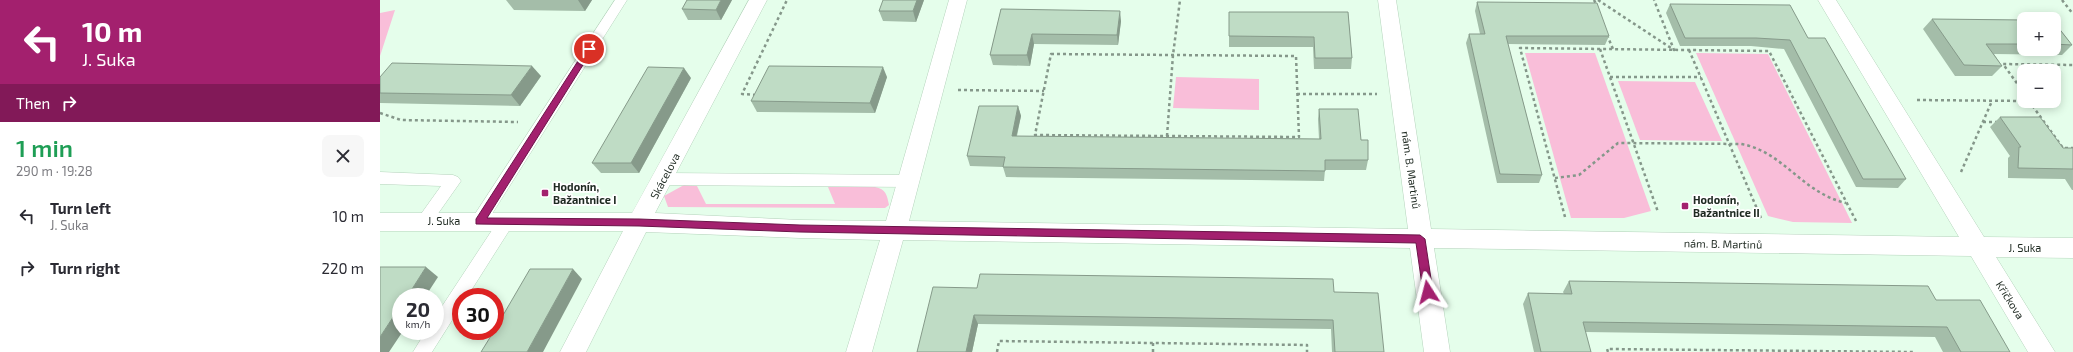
<!DOCTYPE html>
<meta charset="utf-8">
<style>
:root{--surface:#fff;--page:#f7f7f7;--text:#2b2b33;--muted:#7c7c81}
body{margin:0;font-family:"Exo 2",sans-serif;background:var(--page);color:var(--text);height:100vh;display:flex;flex-direction:column;font-size:15px;white-space:nowrap}
*{box-sizing:border-box;margin:0}
p{font-size:13px;color:var(--muted)}
.icon{flex:none;width:22px;height:22px;fill:none;stroke:currentColor;stroke-width:2;stroke-linecap:round;stroke-linejoin:round}
.map{position:relative;flex:1;overflow:hidden}
.drawer{display:flex;flex-direction:column;background:var(--surface);width:380px}
.drawer>*{flex:none}
.top-card{background:#a3206e;color:#fff;overflow:hidden}
.tools{position:absolute;left:1637px;top:12px;display:grid;gap:8px}
.tools a{display:grid;place-items:center;width:44px;height:44px;border-radius:8px;background:var(--surface);box-shadow:0 2px 10px #0003;font-size:20px}
.speed{position:absolute;left:12px;top:288px;display:flex;gap:8px;font-size:20px;font-weight:700;text-align:center}
.speed>*{display:grid;place-content:center;width:52px;height:52px;border-radius:50%;background:var(--surface);box-shadow:0 2px 10px #0003;line-height:1}
.speed small{font-size:10px;font-weight:400}
.speed .limit{border:6px solid #d22;background:#fff;color:#111}
.pin{position:absolute;display:grid;place-items:center;width:34px;height:34px;color:#fff;margin:-17px;border:2px solid #fff;border-radius:50%;box-shadow:0 1px 4px #0007}
.me{position:absolute;width:44px;margin:-22px;rotate:351deg;stroke-linejoin:round;filter:drop-shadow(0 0 3px #0008)}
.turn{display:flex;align-items:center;gap:14px;height:84px;padding:0 16px;font-size:18px}
.turn .icon{width:52px;height:52px;stroke-width:2.5}
.turn b{display:block;font-size:28px;line-height:34px}
.then{display:flex;align-items:center;height:38px;padding:0 16px;background:#0003;gap:8px;font-size:15px}
.round{display:grid;place-items:center;flex:none;width:42px;height:42px;border-radius:8px;background:var(--page)}
.head{display:flex;align-items:center;justify-content:space-between;height:68px;padding:0 16px}
h1{font-size:24px;font-weight:600;line-height:30px;color:#1e9e55}
ul{padding:0;list-style:none}
li{display:flex;align-items:center;gap:12px;height:52px;padding:0 16px}
li div{flex:1}
li b{display:block;font-size:15px}
li em{font-style:normal}
main{display:flex;flex:1;min-height:0}
.map>svg:first-child{display:block}
.green{fill:#f9bed9}
.lines{fill:none;stroke-linecap:round;stroke-linejoin:round}
.lane-casing{stroke:#b5d3bc;stroke-width:1}
.street-casing{stroke:#b5d3bc;stroke-width:1}
.path{stroke:#85978a;stroke-width:2.5;stroke-dasharray:3 3;stroke-linecap:butt}
.lane{fill:#fff;fill-rule:evenodd}
.street{fill:#fff;fill-rule:evenodd}
.wall{fill:#a4bda9}
.shaded-wall{fill:#869a8a}
.building{fill:#bfdcc5;stroke:#869a8a}
.route{fill:#a3206e;stroke:#6a1548}
.poi-dot{fill:#a3206e;stroke:#fff;stroke-width:1.5}
.labels{text-anchor:middle;stroke-width:3.5;stroke-linejoin:round;paint-order:stroke}
.street-label{font-size:11px;fill:#1f2a22;stroke:#fff}
.poi-label{font-size:11px;font-weight:bold;fill:#1f2a22;stroke:#fff;text-anchor:start}
</style>
<main>
<section class="drawer">
<div class="top-card">
<div class="turn"><svg class="icon" aria-label="left" viewBox="0 0 24 24"><path d="M17 20v-9H6M10 6l-5 5 5 5"/></svg><div><b>10 m</b>J. Suka</div></div>
<div class="then">Then<svg class="icon" aria-label="right" viewBox="0 0 24 24"><path d="M7 20v-9h11M14 6l5 5-5 5"/></svg></div>
</div>
<div class="head"><div><h1>1 min</h1><p>290 m · 19:28</p></div><a class="round"><svg class="icon" aria-label="close" viewBox="0 0 24 24"><path d="M6 6l12 12M18 6L6 18"/></svg></a></div>
<ul>
<li><svg class="icon" aria-label="left" viewBox="0 0 24 24"><path d="M17 20v-9H6M10 6l-5 5 5 5"/></svg><div><b>Turn left</b><p>J. Suka</p></div><em>10 m</em></li>
<li><svg class="icon" aria-label="right" viewBox="0 0 24 24"><path d="M7 20v-9h11M14 6l5 5-5 5"/></svg><div><b>Turn right</b></div><em>220 m</em></li>
</ul>
</section>
<div class="map">
<svg width="1693" height="352" viewBox="0 0 1693 352">
<rect width="100%" height="100%" fill="#e5feeb"/>
<!-- green -->
<g class="green">
<polygon points="15,10 0,56 0,13"/>
<polygon points="1145,53 1215,53 1271,211 1244,218 1191,218"/>
<polygon points="1316,53 1388,54 1472,223 1413,222 1388,216"/>
<polygon points="796,77 879,79 879,110 793,108"/>
<polygon points="1238,81 1315,82 1342,141 1260,140"/>
<path d="M304,185L317,186L326,204H455L448,187H495C506,189 507,195 509,205L505,208L288,207L284,196Z"/>
</g>
<g class="lines">
<!-- lane casing -->
<g class="lane-casing">
<g id="lane">
<polygon points="235,0 247,0 105,225 99,227 93,225 91,221 93,217"/>
<polygon points="0,172 73,175 78,177 81,181 50,225 44,227 38,225 36,221 61,186 0,184"/>
<polygon points="284,173 529,175 534,177 537,181 534,185 529,187 284,185 279,183 276,179 279,175"/>
<polygon points="126,216 132,218 134,222 132,226 87,297 81,297 81,306 52,352 33,352 46,331 55,331 55,317 120,218"/>
</g>
</g>
<!-- street casing -->
<g class="street-casing">
<polygon id="street" points="369,0 387,0 275,213 420,220 506,221 569,0 587,0 529,221 1028,229 998,0 1016,0 1051,229 1579,237 1438,0 1456,0 1604,237 1693,238 1693,258 1616,257 1675,352 1648,352 1591,256 1054,248 1070,352 1044,352 1030,248 523,240 492,352 466,352 500,240 420,238 266,232 206,352 180,352 243,231 0,231 0,213 252,213"/>
</g>
<!-- path -->
<g class="path">
<polyline points="1214,0 1217,6"/>
<polyline points="1218,0 1294,50 1274,0"/>
<polyline points="1682,0 1693,14"/>
<polyline points="1227,35 1233,49"/>
<polyline points="1220,49 1278,212"/>
<polyline points="1309,50 1381,218"/>
<polygon points="671,54 916,56 919,137 655,135"/>
<polyline points="1230,77 1321,77"/>
<polyline points="578,90 664,91"/>
<polyline points="1644,93 1623,64 1693,65"/>
<polyline points="917,94 997,94"/>
<polyline points="376,95 362,94 407,0"/>
<polyline points="1537,100 1644,101"/>
<polyline points="1649,101 1683,148 1693,148"/>
<polyline points="0,113 21,120 138,122"/>
<polyline points="1603,122 1617,122"/>
<polyline points="787,136 793,55 800,0"/>
<polyline points="1581,172 1612,101"/>
<path d="M1175,178L1199,175L1238,143L1361,144C1403,151 1422,193 1466,203"/>
<polyline points="1185,217 1140,48 1389,51 1476,221"/>
<polyline points="773,343 773,352"/>
<polyline points="617,352 619,341 927,345 927,352"/>
<polyline points="1228,352 1227,349 1535,352"/>
</g>
<!-- lane -->
<use href="#lane" class="lane"/>
<!-- street -->
<use href="#street" class="street"/>
</g>
<!-- wall -->
<g class="wall">
<polygon points="126,0 212,0 205,11 134,10"/>
<polygon points="352,0 341,20 308,20 302,9"/>
<polygon points="544,0 536,22 503,21 499,11"/>
<polygon points="1097,2 1229,36 1225,45 1128,44 1162,175 1159,183 1117,183 1086,43 1089,34 1100,34 1095,11"/>
<polygon points="1290,4 1428,38 1526,179 1518,188 1476,187 1404,49 1371,46 1300,46 1286,13"/>
<polygon points="621,9 741,21 738,45 654,44 650,66 613,65 610,55"/>
<polygon points="849,12 968,12 972,58 971,69 934,69 933,47 849,47"/>
<polygon points="1552,19 1644,20 1644,49 1674,49 1674,22 1692,45 1682,55 1614,54 1622,66 1612,76 1575,76 1543,29"/>
<polygon points="161,76 140,106 0,103 0,77"/>
<polygon points="507,77 495,113 377,112 371,101"/>
<polygon points="311,78 259,173 221,173 212,163"/>
<polygon points="638,106 641,116 637,136 939,139 938,119 939,109 981,140 988,160 986,170 945,170 944,181 626,177 623,167 590,166 587,156"/>
<polygon points="1620,117 1683,148 1693,148 1693,190 1692,190 1685,179 1628,178 1628,158 1630,156 1610,127"/>
<polygon points="1189,281 1556,300 1630,352 1563,352 1555,337 1205,332 1211,352 1154,352 1143,304 1148,293 1184,294 1183,292"/>
<polygon points="597,288 954,292 1004,352 952,352 951,329 598,324 592,352 537,352"/>
</g>
<!-- shaded-wall -->
<g class="shaded-wall">
<polygon points="198,0 212,0 205,11"/>
<polygon points="341,0 352,0 341,20 336,10"/>
<polygon points="537,0 544,0 536,22 533,11"/>
<polygon points="740,11 741,21 738,45 737,35"/>
<polygon points="652,34 654,44 650,66 647,55"/>
<polygon points="152,66 161,76 140,106 131,95"/>
<polygon points="503,67 507,77 495,113 490,103"/>
<polygon points="304,68 311,78 259,173 251,163"/>
<polygon points="638,106 641,116 634,146 632,136"/>
<polygon points="46,267 58,277 45,297 27,297"/>
<polygon points="193,269 202,279 163,352 147,352"/>
<polygon points="21,305 21,331 23,331 9,352 0,352 0,337"/>
<polygon points="594,315 598,324 592,352 586,352"/>
</g>
<!-- building -->
<g class="building">
<polygon points="307,0 341,0 336,10 302,9"/>
<polygon points="503,0 537,0 533,11 499,11"/>
<polygon points="1097,2 1217,3 1229,36 1126,36 1162,175 1120,174 1089,34 1105,34"/>
<polygon points="1290,4 1410,5 1428,38 1445,38 1526,179 1483,179 1410,40 1376,38 1305,38"/>
<polygon points="621,9 740,11 737,35 652,34 647,55 610,55"/>
<polygon points="849,12 968,12 972,58 935,58 934,37 849,36"/>
<polygon points="1552,19 1644,20 1644,44 1606,44 1622,66 1584,65"/>
<polygon points="1674,22 1692,45 1674,44"/>
<polygon points="12,63 152,66 131,95 0,93 0,77"/>
<polygon points="389,66 503,67 490,103 371,101"/>
<polygon points="268,67 304,68 251,163 212,163"/>
<polygon points="599,106 638,106 632,136 941,139 939,109 978,109 981,140 988,140 988,160 945,160 945,171 623,167 625,157 587,156"/>
<polygon points="1620,117 1660,117 1683,148 1693,148 1693,169 1638,168 1639,147 1641,147"/>
<polygon points="0,267 46,267 27,297 21,297 21,305 0,337"/>
<polygon points="150,269 193,269 147,352 101,352 114,331 115,331 115,329"/>
<polygon points="600,274 953,279 954,292 998,293 1004,352 955,352 953,320 594,315 586,352 537,352 553,287 597,288"/>
<polygon points="1189,281 1548,286 1556,300 1600,300 1630,352 1581,352 1567,327 1203,322 1211,352 1161,352 1148,293 1192,294"/>
</g>
<!-- route -->
<polygon class="route" points="209,46 213,49 107,218 259,219 420,225 1040,235 1045,239 1053,292 1048,297 1043,292 1036,243 420,232 259,226 96,224 96,219 207,47"/>
<!-- markers -->
<g class="poi-dot">
<rect x="161" y="189" width="8" height="8" rx="2"/>
<rect x="1301" y="202" width="8" height="8" rx="2"/>
</g>
<g class="labels">
<!-- street labels -->
<g class="street-label">
<text transform="translate(1031 170) rotate(82)" y="4">nám. B. Martinů</text>
<text transform="translate(285 176) rotate(-62)" y="4">Skácelova</text>
<text x="64" y="225">J. Suka</text>
<text transform="translate(1343 244) rotate(1)" y="4">nám. B. Martinů</text>
<text x="1645" y="252">J. Suka</text>
<text transform="translate(1630 300) rotate(58)" y="4">Křičkova</text>
</g>
<!-- poi labels -->
<g class="poi-label">
<text x="173" y="191">Hodonín,<tspan x="173" dy="13">Bažantnice I</tspan></text>
<text x="1313" y="204">Hodonín,<tspan x="1313" dy="13">Bažantnice II</tspan></text>
</g>
</g>
</svg>
<div class="tools">
<a>+</a>
<a>−</a>
</div>
<div class="speed"><div>20<small>km/h</small></div><div class="limit">30</div></div>
<div class="pin" style="left:209px;top:49px;background:#d93025"><svg class="icon" aria-label="arrive" viewBox="0 0 24 24"><path d="M6 21V4h12l-3 4 3 4H6"/></svg></div>
<svg class="me" style="left:1048px;top:292px" viewBox="-20 -20 40 40"><path d="M0-17L14 15 0 8-14 15z" fill="#a3206e" stroke="#fff" stroke-width="4"/></svg>
</div>
</main>
